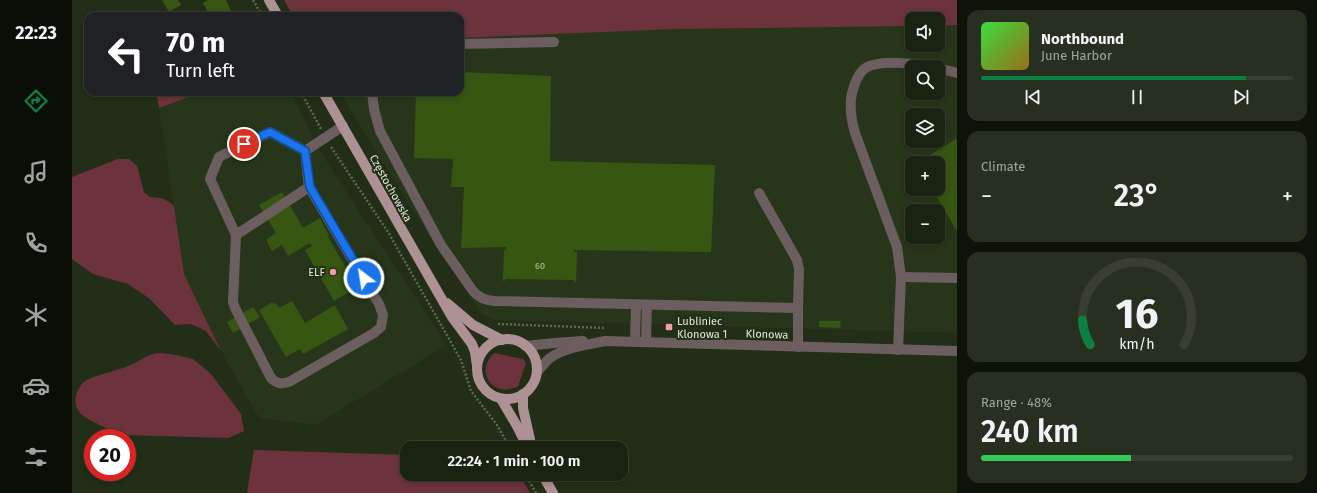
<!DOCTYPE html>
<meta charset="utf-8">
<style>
:root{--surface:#1a2212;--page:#272f20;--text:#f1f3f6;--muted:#9fa49f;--line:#383f32;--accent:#0b8043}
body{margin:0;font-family:"Fira Sans",sans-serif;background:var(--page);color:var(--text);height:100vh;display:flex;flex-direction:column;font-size:15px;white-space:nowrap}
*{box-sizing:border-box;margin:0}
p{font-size:13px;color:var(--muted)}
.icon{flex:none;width:22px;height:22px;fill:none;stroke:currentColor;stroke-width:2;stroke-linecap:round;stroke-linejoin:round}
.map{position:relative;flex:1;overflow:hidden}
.drawer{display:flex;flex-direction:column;gap:10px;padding:10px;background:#0e130a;width:360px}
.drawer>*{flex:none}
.guide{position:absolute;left:12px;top:12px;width:380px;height:84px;border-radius:12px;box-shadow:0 2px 6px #0003,0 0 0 1px var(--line);background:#202124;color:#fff;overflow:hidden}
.tools{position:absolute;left:833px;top:12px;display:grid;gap:8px}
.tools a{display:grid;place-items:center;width:40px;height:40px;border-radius:8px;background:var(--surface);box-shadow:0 2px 6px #0003,0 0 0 1px var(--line);font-size:20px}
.speed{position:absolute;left:12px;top:429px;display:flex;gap:8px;font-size:20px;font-weight:700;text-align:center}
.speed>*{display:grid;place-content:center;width:52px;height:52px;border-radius:50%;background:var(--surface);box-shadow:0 2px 6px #0003,0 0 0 1px var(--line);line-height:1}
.speed .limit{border:6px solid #d22;background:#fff;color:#111}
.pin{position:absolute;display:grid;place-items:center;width:34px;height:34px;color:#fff;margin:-17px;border:2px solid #fff;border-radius:50%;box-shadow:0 1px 4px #0007}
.me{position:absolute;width:44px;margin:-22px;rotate:329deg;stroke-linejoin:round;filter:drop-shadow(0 0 3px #0008)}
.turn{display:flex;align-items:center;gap:14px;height:84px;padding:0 16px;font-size:18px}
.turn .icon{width:52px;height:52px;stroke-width:2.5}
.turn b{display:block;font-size:28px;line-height:34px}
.big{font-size:30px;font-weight:600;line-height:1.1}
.drawer .tile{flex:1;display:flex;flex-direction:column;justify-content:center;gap:6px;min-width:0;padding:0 14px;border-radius:12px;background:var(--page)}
.drawer .dial{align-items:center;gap:0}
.dial svg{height:104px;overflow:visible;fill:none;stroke:var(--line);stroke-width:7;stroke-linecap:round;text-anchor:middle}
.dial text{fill:var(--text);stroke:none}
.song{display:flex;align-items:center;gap:12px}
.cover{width:48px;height:48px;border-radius:6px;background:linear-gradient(135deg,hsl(120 70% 55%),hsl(40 70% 35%))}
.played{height:4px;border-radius:2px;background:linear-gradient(90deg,var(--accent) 85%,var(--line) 85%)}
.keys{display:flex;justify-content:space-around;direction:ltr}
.heat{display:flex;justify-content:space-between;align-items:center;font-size:22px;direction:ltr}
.charge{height:6px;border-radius:3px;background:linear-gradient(90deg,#34c759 48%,var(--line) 0)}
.trip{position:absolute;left:328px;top:441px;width:228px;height:40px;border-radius:12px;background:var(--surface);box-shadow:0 2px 6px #0003,0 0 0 1px var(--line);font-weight:600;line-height:40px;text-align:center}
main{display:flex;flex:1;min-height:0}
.menu{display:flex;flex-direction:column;width:72px;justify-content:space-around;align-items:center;background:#0a0e07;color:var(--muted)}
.menu .icon{width:28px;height:28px}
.menu .current{color:var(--accent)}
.menu b{font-size:18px;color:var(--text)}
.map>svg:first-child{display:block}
.built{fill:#27361a;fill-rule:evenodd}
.green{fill:#6c333c}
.building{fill:#375612}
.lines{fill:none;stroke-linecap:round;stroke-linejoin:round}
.path{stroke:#5f6956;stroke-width:2.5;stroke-dasharray:2 2;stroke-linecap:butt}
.minor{stroke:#6c5e5f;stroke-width:10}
.major{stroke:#ae9194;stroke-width:10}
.route-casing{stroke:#114b97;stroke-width:10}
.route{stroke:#1a73e8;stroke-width:7}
.poi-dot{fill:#f49aa6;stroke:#222e18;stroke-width:1.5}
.labels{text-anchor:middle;stroke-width:4;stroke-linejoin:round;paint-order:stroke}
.number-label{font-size:9px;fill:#b5c3a7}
.street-label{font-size:11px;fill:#dfe7d9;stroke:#222e18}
.poi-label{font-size:11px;fill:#dfe7d9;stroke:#222e18;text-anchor:end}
</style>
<main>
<nav class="menu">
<b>22:23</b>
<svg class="icon current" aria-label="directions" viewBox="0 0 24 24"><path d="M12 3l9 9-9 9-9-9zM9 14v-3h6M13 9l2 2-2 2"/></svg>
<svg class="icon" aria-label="music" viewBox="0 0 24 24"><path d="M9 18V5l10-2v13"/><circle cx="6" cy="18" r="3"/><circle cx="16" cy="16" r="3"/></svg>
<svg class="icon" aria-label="phone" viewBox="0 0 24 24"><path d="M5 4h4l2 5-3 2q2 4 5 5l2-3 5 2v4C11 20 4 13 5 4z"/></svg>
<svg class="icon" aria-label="climate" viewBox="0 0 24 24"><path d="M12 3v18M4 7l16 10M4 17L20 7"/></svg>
<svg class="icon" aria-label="car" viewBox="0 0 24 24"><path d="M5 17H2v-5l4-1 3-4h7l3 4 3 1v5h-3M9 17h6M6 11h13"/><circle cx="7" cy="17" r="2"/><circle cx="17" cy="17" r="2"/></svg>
<svg class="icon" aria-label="filters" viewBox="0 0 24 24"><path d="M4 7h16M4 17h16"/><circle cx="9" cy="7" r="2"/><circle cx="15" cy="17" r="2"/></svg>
</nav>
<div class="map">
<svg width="885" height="493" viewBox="0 0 885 493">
<rect width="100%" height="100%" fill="#222e18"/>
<g class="built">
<path d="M885,25V333L423,320L409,313L399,297L362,244L267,92H388V38L604,29L840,26V45H866V26ZM840,67H866V93H840ZM840,115H866V141H840ZM840,163H866V189H840ZM840,211H866V237H840Z"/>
<path d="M131,92H219L246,148L375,345L243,425L189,418L184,413L149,351L112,274L87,108Z"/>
</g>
<g class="green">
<path d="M212,0H885V25L866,26V19H840V26L604,29L388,38V16H221Z"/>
<path d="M84,92H131L87,108Z"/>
<path d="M46,159H57L65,166L72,192L78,197L89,198L96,201L102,206L112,274L149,351L134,331L119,324L103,325L78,299L56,284L21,274L0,259V177Z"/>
<path d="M85,353L99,354L121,359L139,374L169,414L172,431L157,438L51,435C42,432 16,420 9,414C0,404 3,390 13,381C19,377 45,370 54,367C65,363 74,355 85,353Z"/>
<path d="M422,353L451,359L454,363L446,386C422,399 402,373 422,353Z"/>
<path d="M182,450L335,455V474H447L458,493H175Z"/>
</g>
<g class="building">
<path d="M90,0H106L109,5L97,12Z"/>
<path d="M136,0H154L160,14L157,16H134L132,12L135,10L131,3Z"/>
<path d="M388,72L479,76L478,161L643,165L639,252L502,250V252H505L504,282H502V280L433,279V281H431L432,250H434V247L389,248L392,187H379L381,159L342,158L344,92H388Z"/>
<path d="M884,139L885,141V231L860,189H866V163H845Z"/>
<path d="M210,192L231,228L248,218L257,236L256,237L285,287L262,301L233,250L240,246L238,243L216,256L210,245L200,251L195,242V239L204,233L187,205Z"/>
<path d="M220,301L233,323L263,305L276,329L231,354L228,349L214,357L187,310L201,302L202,304L204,303L207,308Z"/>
<path d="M181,307L188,317L161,333L155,322Z"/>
<path d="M747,321H769L768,328L747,327Z"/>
</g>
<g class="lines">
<g class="path">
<path d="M181,0L190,16"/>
<path d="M229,92L249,129"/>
<path d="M259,147L316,232L389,360L399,391L425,425L438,448"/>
<path d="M426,324L533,328"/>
<path d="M453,474L464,493"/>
</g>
<g class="minor">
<path d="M388,44L482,42"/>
<path d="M866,68L885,73"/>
<path d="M300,92L302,109L308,131L369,245L401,291C407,298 413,300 422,301L726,308V347"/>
<path d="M233,151L237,187L307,304L311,315L309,327L302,333L217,382C209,384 205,384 199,378L163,308L161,302L164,235L138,179L147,157L198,132L233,151L271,126"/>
<path d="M687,193L725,260L727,269L726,308"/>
<path d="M164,235L237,187"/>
<path d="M829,277L885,278"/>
<path d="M563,342L564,305"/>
<path d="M574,342L575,305"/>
<path d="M453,346L483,343L511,341"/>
<path d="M826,350L829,277L825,247L783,133C779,119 777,106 780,93C782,85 785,76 791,70C804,58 847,64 864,67"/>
<path d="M465,372C469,368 473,362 478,358C494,347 514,345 533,341L885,351"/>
</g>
<g class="major">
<path d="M197,0L206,16"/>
<path d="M251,92L368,296L380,317L400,344L403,352L405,366"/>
<path d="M375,303L401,325L430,340"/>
<circle cx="435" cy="369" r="30"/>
<path d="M451,394V408L459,444"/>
<path d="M429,399L445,426L456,448"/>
<path d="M470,474L481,493"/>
</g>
</g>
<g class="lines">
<defs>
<path id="route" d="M172,144L198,132L233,151L238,187L292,278"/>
</defs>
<use href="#route" class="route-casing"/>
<use href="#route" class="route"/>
</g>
<g class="poi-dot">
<circle cx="261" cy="272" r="4"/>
<rect x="593" y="323" width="8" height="8" rx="2"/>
</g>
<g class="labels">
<g class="number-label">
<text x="468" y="269">60</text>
</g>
<g class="street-label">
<text transform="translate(319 188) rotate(61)" y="4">Częstochowska</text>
<text transform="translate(695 334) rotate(2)" y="4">Klonowa</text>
</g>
<g class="poi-label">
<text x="253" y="276">ELF</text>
<text x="605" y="325" text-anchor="start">Lubliniec<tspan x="605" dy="13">Klonowa 1</tspan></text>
</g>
</g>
</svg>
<div class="tools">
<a><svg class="icon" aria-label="sound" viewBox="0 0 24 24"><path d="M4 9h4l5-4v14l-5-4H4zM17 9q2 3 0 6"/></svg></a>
<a><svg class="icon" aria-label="search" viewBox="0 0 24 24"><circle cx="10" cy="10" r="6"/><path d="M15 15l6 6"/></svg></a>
<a><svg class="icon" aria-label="layers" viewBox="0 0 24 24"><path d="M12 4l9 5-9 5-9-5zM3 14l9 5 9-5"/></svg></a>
<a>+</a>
<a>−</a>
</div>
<div class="speed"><div class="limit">20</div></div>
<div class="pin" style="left:172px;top:144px;background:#d93025"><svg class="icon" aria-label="arrive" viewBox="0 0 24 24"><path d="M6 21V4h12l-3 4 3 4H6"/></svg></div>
<svg class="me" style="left:292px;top:278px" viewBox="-20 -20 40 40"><circle r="17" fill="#1a73e8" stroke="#fff" stroke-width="3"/><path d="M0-11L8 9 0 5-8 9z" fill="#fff"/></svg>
<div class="trip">22:24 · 1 min · 100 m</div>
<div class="guide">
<div class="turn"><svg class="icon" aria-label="left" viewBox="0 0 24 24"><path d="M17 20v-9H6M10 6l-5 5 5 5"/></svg><div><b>70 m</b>Turn left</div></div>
</div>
</div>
<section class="drawer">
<div class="tile">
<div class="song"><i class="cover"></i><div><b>Northbound</b><p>June Harbor</p></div></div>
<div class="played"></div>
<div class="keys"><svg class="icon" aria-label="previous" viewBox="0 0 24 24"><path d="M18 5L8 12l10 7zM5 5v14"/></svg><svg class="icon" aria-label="pause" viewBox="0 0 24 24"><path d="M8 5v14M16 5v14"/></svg><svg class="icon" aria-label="next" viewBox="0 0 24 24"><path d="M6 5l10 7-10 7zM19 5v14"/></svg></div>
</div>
<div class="tile"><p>Climate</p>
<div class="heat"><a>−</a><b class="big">23°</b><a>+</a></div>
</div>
<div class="tile dial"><svg viewBox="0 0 100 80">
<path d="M14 69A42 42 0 1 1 86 69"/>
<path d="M14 69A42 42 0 0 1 8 50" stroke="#0b8043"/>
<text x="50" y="56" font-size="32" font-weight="700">16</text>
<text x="50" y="72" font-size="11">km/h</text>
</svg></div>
<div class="tile"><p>Range · 48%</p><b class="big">240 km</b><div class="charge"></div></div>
</section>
</main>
